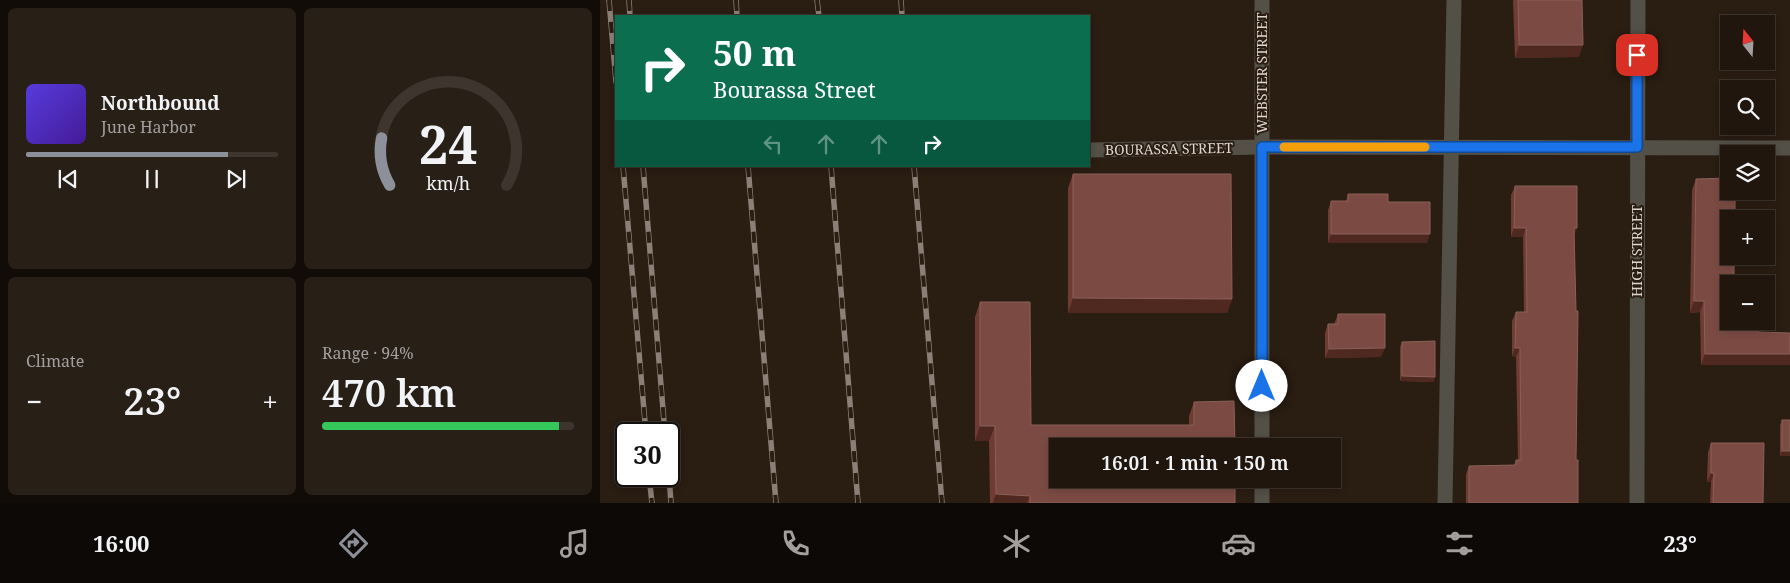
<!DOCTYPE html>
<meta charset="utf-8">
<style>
:root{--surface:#20160e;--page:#281f17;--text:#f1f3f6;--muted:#a29f9e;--line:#3d352e;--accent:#8c9099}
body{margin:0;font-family:"Noto Serif",serif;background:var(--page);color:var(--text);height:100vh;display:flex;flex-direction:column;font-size:19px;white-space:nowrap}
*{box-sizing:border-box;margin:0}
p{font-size:16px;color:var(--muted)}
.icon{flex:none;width:28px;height:28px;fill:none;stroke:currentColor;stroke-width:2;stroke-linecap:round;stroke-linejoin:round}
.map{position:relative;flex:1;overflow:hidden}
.panel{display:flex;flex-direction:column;gap:8px;padding:8px;background:#120c08;width:600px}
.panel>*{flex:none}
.banner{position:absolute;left:15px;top:15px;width:475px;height:152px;border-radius:0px;box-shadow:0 2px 8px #0003,0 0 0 1px var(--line);background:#0b6e4f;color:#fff;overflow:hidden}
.needle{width:32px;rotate:342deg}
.buttons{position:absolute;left:1120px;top:15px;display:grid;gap:10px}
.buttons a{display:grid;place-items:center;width:55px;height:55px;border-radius:0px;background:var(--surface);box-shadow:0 2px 8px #0003,0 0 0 1px var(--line);font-size:25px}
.speed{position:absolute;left:15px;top:422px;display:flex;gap:10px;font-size:25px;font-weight:700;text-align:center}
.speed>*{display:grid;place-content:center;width:65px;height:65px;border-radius:50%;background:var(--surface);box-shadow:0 2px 8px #0003,0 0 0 1px var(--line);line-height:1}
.speed .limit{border:2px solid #111;border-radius:8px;background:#fff;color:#111}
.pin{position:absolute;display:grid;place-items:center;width:42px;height:42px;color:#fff;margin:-21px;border-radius:10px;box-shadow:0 2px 8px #0006}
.me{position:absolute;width:55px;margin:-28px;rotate:0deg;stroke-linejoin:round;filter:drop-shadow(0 0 4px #0008)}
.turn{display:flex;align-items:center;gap:18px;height:105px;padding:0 15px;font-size:22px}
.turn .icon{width:65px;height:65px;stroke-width:2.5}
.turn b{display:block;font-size:35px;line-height:42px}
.lanes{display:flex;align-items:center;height:48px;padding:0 15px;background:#0003;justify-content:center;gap:25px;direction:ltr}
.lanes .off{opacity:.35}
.big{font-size:38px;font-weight:600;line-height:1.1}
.panel .widget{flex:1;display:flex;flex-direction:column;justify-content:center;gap:8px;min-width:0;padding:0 18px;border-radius:8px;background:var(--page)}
.panel .dial{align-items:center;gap:0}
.dial svg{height:130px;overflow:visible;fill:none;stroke:var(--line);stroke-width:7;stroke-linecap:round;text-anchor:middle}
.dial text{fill:var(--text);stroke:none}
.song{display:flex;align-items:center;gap:15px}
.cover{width:60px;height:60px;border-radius:8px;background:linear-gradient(135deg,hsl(250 70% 55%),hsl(260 70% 35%))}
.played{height:5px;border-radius:2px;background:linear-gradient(90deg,var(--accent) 80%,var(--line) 80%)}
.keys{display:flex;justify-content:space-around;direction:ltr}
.heat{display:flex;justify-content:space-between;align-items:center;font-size:28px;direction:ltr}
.charge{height:8px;border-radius:4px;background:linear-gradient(90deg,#34c759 94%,var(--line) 0)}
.panel .tiles{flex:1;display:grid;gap:8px;grid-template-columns:repeat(2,1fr)}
.trip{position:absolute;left:449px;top:438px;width:292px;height:50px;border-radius:0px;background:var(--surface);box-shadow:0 2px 8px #0003,0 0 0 1px var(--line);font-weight:600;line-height:50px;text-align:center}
.tabs{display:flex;height:80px;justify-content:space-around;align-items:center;background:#0d0906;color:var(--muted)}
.tabs .icon{width:35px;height:35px}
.tabs .current{color:var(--accent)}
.tabs b{font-size:22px;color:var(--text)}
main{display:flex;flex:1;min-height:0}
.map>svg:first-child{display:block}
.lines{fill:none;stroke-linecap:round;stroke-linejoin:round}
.minor{stroke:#535048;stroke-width:15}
.rail-casing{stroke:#8b8077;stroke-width:5.5}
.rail{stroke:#2a1d12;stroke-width:4;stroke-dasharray:11;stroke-linecap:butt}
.wall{fill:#6f3b33}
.shaded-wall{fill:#4f281f}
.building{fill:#7b4b43;stroke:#8a6059}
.route-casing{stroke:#114b97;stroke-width:12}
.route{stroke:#1a73e8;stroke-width:9}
.slow{stroke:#f59e0b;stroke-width:9}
.labels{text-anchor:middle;stroke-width:4;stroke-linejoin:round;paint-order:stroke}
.street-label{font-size:14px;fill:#ddd4cd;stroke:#2a1d12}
</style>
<main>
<section class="panel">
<div class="tiles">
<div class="widget">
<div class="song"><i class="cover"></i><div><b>Northbound</b><p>June Harbor</p></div></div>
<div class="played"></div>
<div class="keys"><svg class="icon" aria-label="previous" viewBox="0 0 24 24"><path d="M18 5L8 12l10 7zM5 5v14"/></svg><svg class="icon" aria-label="pause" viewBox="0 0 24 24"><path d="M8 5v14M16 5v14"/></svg><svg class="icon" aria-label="next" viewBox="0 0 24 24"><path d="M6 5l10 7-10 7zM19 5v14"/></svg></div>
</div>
<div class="widget dial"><svg viewBox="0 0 100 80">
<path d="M14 69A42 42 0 1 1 86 69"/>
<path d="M14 69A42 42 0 0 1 9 40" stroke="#8c9099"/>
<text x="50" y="56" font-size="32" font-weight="700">24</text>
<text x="50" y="72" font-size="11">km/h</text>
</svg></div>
<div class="widget"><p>Climate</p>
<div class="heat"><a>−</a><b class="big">23°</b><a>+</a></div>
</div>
<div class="widget"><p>Range · 94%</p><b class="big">470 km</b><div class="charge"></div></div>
</div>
</section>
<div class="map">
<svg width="1190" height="503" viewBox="0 0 1190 503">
<rect width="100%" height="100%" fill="#2a1d12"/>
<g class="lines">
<g class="minor">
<path d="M489,150L662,147L1190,148"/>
<path d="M662,446V0"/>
<path d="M662,479V503"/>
<path d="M845,503L854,0"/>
<path d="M1037,503L1038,0"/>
</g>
<defs>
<g id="rail">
<path d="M9,0L16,82"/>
<path d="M29,0L30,16"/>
<path d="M136,0L137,16"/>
<path d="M217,0L219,16"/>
<path d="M301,0L302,16"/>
<path d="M23,166L46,434"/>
<path d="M43,166L65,434"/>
<path d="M148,166L176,503"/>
<path d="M231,166L258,503"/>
<path d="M314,166L342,503"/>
<path d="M49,476L52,503"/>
<path d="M69,476L71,503"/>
</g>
</defs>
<use href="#rail" class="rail-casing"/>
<use href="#rail" class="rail"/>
</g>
<g class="wall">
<path d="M913,0H982L979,57L915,58Z"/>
<path d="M473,174L632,299L627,313H468V188Z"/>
<path d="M1096,179L1129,321L1101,365L1100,312L1090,313L1092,190Z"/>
<path d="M915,186L974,237L976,460L978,503H866V474L869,466L914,465L916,460H918L916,357L912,356V321L916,312H924L923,237H911V195Z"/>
<path d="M748,194L788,202L827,243H728V210L731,201H746Z"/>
<path d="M380,302L431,425H589V416L594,402L635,503H390L389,441H375V317Z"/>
<path d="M738,314L781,357L725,358V333L728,324H734Z"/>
<path d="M802,342L834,382L800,381V347Z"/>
<path d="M1182,420H1190V456H1180V425Z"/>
<path d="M1111,443L1163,503H1110L1111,482H1107L1108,452Z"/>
</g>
<g class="shaded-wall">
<path d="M919,45H983L979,57L915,58Z"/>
<path d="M914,228H926L923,237H911Z"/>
<path d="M974,228H977L974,237Z"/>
<path d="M731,234H830L827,243H728Z"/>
<path d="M473,298L632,299L627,313H468Z"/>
<path d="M1094,301H1104L1100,312L1090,313Z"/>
<path d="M785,348L781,357L725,358L729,349Z"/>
<path d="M915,348H920L916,357L912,356Z"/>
<path d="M1105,354H1190V365H1101Z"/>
<path d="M802,376L835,377L834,382L800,381Z"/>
<path d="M380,426H395L389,441H375Z"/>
<path d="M1182,451H1190V456H1180Z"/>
<path d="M1111,473H1114L1111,482H1107Z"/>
<path d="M396,494L430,496L427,503H393Z"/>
</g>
<g class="building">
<path d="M918,0H982L983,45H919Z"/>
<path d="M473,174H631L632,299L473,298Z"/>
<path d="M1129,178V191H1135V219H1129V256H1134V284H1129V321H1158V332L1190,333V354H1105L1104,301H1094L1096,179Z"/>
<path d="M915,186H977V228H974L976,311H978L976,460H978V503H869V466L916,465V460H921L920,348H915L916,312H927L926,228H914Z"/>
<path d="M748,194H788V202H830V234H731V201H748Z"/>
<path d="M380,302H430L431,425H594V402L634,401L635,446H458V479H635V503H430V496L396,494L395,426H380Z"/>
<path d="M738,314H785V348L729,349L728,324H738Z"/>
<path d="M835,341V377L802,376V342Z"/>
<rect x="1182" y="420" width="8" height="31"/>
<path d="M1111,443H1164L1163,503H1113L1114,473H1111Z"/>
</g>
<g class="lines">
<defs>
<path id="route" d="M662,386V147H1037V55"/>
</defs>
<use href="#route" class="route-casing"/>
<use href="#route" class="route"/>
<path class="slow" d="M684,147H825"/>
</g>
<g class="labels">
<g class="street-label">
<text transform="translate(662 73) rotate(-90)" y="5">WEBSTER STREET</text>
<text transform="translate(569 149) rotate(-1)" y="5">BOURASSA STREET</text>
<text transform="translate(1037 251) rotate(-90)" y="5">HIGH STREET</text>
</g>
</g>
</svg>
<div class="buttons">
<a><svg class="needle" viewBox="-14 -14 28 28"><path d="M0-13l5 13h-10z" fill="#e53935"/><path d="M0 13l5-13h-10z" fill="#a29f9e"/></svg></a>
<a><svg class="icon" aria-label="search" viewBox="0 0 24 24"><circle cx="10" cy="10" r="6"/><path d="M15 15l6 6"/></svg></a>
<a><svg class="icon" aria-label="layers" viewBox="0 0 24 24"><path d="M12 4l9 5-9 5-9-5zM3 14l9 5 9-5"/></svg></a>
<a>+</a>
<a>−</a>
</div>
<div class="speed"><div class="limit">30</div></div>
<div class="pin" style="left:1037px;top:55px;background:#d93025"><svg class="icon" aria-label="arrive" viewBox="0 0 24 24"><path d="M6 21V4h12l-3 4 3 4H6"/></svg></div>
<svg class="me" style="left:662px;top:386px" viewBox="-20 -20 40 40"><circle r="19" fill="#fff"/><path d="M0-13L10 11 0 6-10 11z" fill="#1a73e8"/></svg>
<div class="trip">16:01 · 1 min · 150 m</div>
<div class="banner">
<div class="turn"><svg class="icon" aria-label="right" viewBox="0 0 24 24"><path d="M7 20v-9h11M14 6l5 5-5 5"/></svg><div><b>50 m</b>Bourassa Street</div></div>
<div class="lanes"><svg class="icon off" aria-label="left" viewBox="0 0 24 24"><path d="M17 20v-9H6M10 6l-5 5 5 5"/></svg><svg class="icon off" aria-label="ahead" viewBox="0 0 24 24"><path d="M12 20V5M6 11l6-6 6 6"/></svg><svg class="icon off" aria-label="ahead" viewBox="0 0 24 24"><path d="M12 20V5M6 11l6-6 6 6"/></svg><svg class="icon" aria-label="right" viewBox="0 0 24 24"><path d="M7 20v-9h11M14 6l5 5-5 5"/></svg></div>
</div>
</div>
</main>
<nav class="tabs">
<b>16:00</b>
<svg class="icon current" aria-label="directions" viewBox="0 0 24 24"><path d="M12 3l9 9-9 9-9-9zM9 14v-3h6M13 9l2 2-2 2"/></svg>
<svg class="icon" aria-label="music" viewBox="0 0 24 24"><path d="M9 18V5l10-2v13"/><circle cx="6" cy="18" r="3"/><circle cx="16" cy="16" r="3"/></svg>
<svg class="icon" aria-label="phone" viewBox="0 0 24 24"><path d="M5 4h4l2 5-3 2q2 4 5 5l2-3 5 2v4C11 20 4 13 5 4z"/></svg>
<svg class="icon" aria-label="climate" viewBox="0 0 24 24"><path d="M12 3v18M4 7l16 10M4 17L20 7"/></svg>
<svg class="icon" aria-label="car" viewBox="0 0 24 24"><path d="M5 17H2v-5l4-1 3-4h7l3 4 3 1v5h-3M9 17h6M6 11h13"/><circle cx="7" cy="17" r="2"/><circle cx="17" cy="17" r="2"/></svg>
<svg class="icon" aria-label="filters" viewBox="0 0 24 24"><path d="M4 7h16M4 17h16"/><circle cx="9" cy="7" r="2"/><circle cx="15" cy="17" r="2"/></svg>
<b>23°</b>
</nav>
